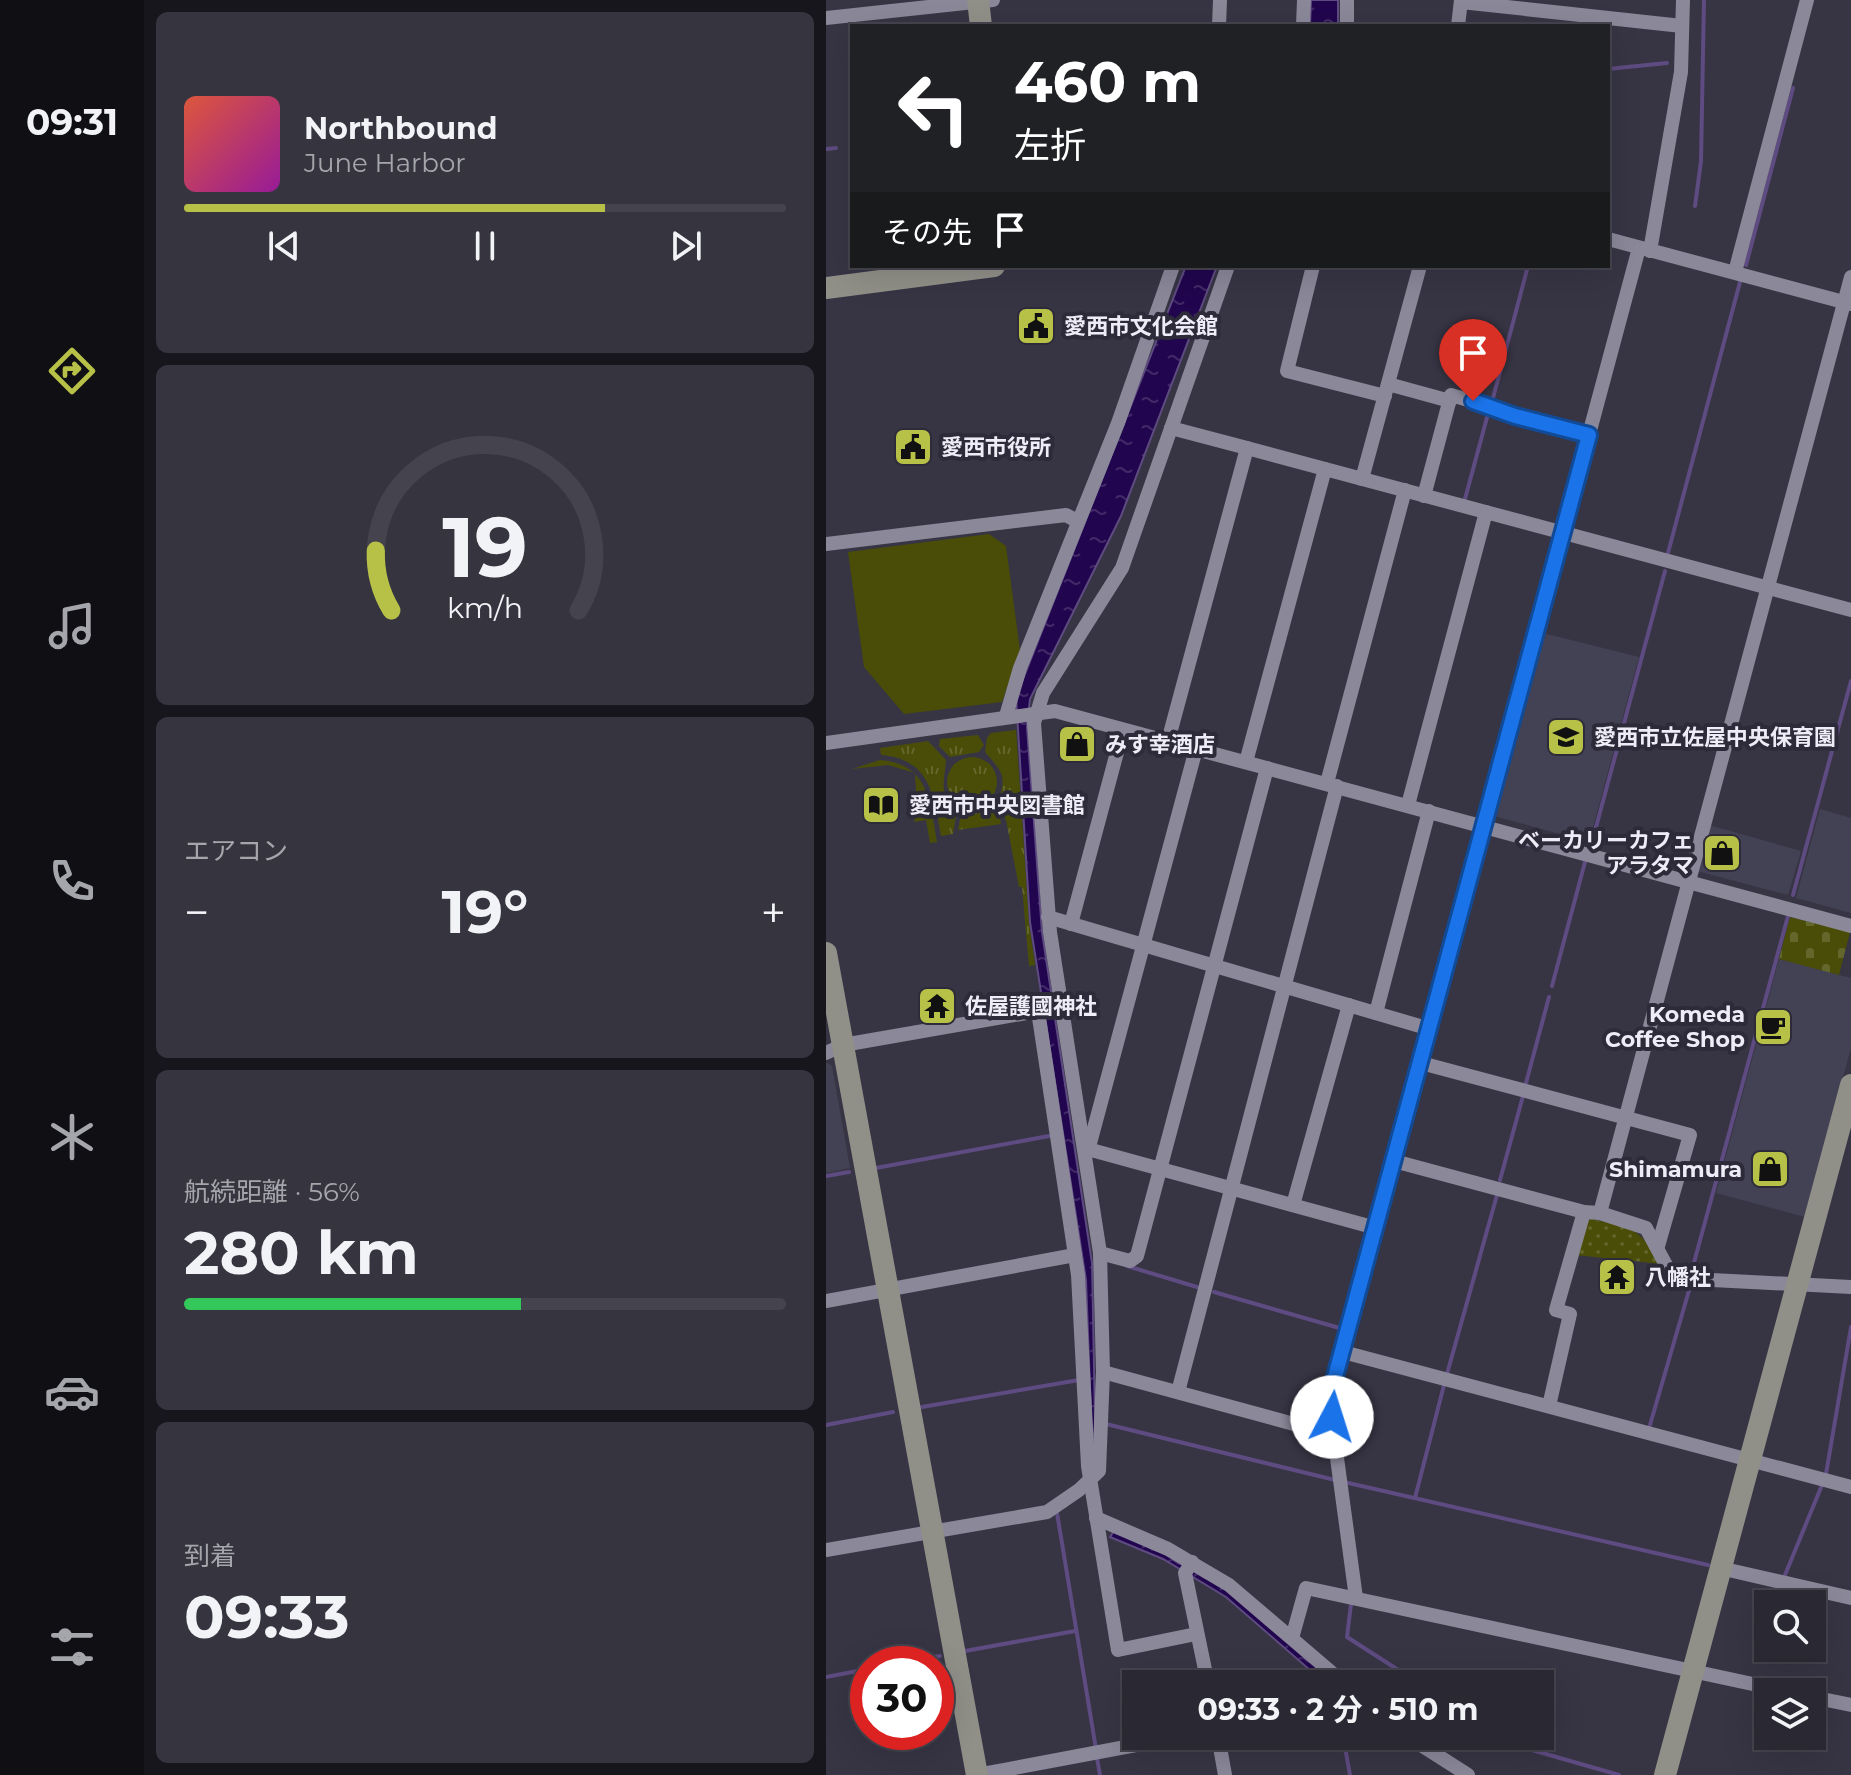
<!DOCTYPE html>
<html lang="ja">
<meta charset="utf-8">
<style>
:root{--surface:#292833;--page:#35343f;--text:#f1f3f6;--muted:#a5a6ac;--line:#45444e;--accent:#b8c147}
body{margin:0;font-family:Montserrat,"Noto Sans JP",sans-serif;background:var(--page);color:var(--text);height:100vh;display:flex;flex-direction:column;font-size:30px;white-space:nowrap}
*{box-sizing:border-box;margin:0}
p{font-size:26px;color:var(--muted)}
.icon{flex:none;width:44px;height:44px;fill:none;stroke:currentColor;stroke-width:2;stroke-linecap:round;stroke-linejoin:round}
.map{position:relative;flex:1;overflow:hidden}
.side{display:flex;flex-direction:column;gap:12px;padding:12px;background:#17161c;width:682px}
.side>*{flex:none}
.banner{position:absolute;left:24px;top:24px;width:760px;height:244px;border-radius:0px;box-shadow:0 8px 32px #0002,0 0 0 2px var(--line);background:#202124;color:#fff;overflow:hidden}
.tools{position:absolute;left:928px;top:1590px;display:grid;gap:16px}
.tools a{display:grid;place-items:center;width:72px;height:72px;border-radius:0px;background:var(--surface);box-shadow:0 8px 32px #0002,0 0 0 2px var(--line);font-size:40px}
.speed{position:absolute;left:24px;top:1646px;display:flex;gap:16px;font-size:40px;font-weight:700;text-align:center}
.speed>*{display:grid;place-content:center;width:104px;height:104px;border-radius:50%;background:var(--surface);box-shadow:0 8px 32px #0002,0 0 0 2px var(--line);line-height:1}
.speed .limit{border:12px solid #d22;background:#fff;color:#111}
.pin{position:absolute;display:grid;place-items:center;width:68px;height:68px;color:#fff;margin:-82px -34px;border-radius:50% 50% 50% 0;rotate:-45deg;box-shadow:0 0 8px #0007}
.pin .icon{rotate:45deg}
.me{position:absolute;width:88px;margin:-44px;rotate:5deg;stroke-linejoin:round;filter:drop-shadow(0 0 6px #0008)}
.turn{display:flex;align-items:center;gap:28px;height:168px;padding:0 32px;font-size:36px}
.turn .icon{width:104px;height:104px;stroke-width:2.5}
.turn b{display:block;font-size:56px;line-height:68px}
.then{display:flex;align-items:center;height:76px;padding:0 32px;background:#0003;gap:16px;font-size:30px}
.big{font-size:60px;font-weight:700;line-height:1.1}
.side .card{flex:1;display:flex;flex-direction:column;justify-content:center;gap:12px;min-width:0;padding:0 28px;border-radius:12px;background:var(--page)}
.side .dial{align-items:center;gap:0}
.dial svg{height:208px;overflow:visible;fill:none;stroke:var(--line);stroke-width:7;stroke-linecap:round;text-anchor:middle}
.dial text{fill:var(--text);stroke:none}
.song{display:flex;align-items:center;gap:24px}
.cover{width:96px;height:96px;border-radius:12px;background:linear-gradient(135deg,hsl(10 70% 55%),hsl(300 70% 35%))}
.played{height:8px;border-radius:4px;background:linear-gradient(90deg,var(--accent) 70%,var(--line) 70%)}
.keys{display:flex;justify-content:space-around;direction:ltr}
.heat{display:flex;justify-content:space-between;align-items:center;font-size:44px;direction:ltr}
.charge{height:12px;border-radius:6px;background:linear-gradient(90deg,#34c759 56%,var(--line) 0)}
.trip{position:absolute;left:296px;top:1670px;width:432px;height:80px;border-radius:0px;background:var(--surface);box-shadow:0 8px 32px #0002,0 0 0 2px var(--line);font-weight:700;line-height:80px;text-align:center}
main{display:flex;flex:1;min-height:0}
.dock{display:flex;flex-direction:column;width:144px;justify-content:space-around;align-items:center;background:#101014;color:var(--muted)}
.dock .icon{width:56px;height:56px}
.dock .selected{color:var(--accent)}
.dock b{font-size:36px;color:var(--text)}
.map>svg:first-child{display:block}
.built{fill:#434154}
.grass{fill:url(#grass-tufts)}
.cemetery{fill:url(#cemetery-stones)}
.park{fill:url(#park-dots)}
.pitch{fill:#494d07}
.water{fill:url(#water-ripples);stroke:#5e4b81;stroke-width:2}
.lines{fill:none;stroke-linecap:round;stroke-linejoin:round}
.stream{stroke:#5e4b81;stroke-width:4}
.street{stroke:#8a8899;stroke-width:14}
.secondary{stroke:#909088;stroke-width:22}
.route-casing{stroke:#114b97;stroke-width:20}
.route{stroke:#1a73e8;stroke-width:14}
.labels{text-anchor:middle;stroke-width:8;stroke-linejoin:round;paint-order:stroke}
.poi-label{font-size:22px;font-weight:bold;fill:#eeedf7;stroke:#2d2b39;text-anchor:start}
</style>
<main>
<nav class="dock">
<b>09:31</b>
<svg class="icon selected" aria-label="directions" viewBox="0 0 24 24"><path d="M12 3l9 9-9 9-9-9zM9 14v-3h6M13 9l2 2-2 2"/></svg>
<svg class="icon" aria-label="music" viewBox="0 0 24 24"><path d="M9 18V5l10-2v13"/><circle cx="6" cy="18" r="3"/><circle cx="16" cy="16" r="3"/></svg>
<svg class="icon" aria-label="phone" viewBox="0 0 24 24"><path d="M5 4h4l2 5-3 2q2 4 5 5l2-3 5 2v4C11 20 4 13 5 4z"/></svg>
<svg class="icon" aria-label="climate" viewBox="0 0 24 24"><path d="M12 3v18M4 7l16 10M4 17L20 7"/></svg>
<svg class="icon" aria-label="car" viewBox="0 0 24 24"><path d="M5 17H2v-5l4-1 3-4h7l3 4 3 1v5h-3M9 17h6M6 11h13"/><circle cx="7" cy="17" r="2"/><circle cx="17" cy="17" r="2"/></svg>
<svg class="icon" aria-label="filters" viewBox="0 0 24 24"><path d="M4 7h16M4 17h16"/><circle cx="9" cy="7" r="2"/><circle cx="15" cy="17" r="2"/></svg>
</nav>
<section class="side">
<div class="card">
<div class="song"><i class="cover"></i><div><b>Northbound</b><p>June Harbor</p></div></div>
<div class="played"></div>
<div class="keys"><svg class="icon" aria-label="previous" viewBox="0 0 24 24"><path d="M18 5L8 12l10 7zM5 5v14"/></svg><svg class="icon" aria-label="pause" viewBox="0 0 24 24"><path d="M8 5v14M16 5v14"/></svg><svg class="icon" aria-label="next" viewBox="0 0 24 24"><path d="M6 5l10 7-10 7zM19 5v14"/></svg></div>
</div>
<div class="card dial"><svg viewBox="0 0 100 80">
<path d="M14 69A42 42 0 1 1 86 69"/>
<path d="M14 69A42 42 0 0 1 8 46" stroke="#b8c147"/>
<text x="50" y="56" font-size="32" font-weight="700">19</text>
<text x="50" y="72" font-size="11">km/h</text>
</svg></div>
<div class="card"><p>エアコン</p>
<div class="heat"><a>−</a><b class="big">19°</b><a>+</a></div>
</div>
<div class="card"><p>航続距離 · 56%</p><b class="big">280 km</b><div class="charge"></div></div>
<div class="card"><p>到着</p><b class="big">09:33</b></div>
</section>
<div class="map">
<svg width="1025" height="1775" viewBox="0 0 1025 1775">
<defs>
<pattern id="grass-tufts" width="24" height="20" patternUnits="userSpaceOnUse" patternTransform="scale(2)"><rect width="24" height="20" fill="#494d07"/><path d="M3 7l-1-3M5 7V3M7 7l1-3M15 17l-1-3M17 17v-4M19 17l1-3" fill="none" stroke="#64672c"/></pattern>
<pattern id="cemetery-stones" width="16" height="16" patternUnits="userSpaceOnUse" patternTransform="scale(2)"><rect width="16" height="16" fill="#494d07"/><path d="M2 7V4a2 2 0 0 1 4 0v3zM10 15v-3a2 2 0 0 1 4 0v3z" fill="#64672c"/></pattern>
<pattern id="park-dots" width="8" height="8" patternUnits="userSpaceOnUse" patternTransform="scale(2)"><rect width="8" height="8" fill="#494d07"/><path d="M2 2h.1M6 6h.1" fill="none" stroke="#64672c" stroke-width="1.8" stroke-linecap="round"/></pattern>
<pattern id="water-ripples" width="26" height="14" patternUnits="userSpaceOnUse" patternTransform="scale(2)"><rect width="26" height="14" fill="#21054e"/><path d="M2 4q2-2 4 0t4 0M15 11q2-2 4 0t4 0" fill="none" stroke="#422a68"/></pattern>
</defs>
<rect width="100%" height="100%" fill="#373544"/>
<g class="built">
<path d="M717,633L813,657L763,842L668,816Z"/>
<path d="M994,809L1025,818V913L970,898Z"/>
<path d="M883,825L975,851L962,895L871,871Z"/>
<path d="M953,959L1025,978V1048L979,1217L890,1193Z"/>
<path d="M0,1062L6,1066L24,1168L0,1173Z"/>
</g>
<g class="grass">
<path d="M190,730L203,922L209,965L203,966L196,887H193L180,820L171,805C181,775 178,774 159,752L161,738L165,733Z"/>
<path d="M152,735L158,745L153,752L124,757L113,746L114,739Z"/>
<path d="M102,741L120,760C119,781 111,793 131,810L127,834L115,836C108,795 104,759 55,755L54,748Z"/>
<circle cx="146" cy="782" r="25"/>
<path d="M54,760C103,764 104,802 111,842L104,843L100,820L88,822L91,810L89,773L62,765L26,769Z"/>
<path d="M164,808L173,813L175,824L132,830L135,814Z"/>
</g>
<path class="cemetery" d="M964,917L1024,932L1013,975L953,959Z"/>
<path class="park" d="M762,1218C806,1229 811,1224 835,1264L749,1255Z"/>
<path class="pitch" d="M163,534L180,546L194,650L176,702L78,714L38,667L22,552Z"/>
<g class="water">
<path d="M485,0H512V26H484Z"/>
<path d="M360,266H391L295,516L204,699L201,727L216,932L266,1263L270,1469H267L260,1280L204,922L190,697Z"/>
<path d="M288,1531L339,1553L402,1590L512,1684H500L400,1597L337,1559L284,1537Z"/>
</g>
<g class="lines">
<g class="stream">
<path d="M782,69L841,63"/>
<path d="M0,149L10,148"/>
<path d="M869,206L875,161L878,0"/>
<path d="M920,265L967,88"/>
<path d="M667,398L702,266"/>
<path d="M639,499L663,410"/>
<path d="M842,553L914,282"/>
<path d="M766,842L839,571"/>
<path d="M967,895L1025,681"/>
<path d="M726,986L759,862"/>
<path d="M700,1083L723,997"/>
<path d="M50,1168L223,1136"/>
<path d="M0,1176L23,1172"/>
<path d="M674,1180L697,1096"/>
<path d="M301,1266L371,1287"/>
<path d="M866,1270L962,916"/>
<path d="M388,1292L517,1329"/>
<path d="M621,1374L671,1195"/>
<path d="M96,1407L253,1380"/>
<path d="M280,1424L509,1480"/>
<path d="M0,1425L67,1412"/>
<path d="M824,1425L864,1287"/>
<path d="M1000,1474L1025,1327"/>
<path d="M518,1482L882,1565"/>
<path d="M589,1498L618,1385"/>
<path d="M231,1513L270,1749"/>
<path d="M959,1575L996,1485"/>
<path d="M525,1604L521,1637L594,1684"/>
<path d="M139,1651L249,1631"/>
<path d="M68,1664L114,1656"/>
<path d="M0,1677L42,1669"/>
<path d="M517,1736L524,1775"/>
<path d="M681,1736L699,1748L793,1775"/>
<path d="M271,1758L274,1775"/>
</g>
<g class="street">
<path d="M521,0V26"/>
<path d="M635,2L856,26"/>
<path d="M0,18L167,0"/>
<path d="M393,26L394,0"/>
<path d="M477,26L478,0"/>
<path d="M632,26L635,0"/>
<path d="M782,239L1025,304"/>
<path d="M824,251L855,72L857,0"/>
<path d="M487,266L461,371L559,396"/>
<path d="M909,272L981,0"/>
<path d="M562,384L624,401"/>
<path d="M345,428L421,448"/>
<path d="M536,479L594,266"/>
<path d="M598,496L625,395L763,435"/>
<path d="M0,544L240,515L251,521"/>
<path d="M180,716L194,668L292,423L347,266"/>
<path d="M342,741L421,448L1025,610"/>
<path d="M0,743L229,711L1025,926"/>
<path d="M420,762L499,469"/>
<path d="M501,783L579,490"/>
<path d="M582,805L660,512"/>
<path d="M222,917L604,1029"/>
<path d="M245,924L297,730"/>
<path d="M550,1013L603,811"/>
<path d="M0,1053L17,1045L212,1011L252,1275L262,1466L292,1650L370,1634"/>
<path d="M595,1063L864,1135L832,1246"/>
<path d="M263,1147L370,749"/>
<path d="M258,1148L550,1228L813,248"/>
<path d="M568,1161L758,1212L774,1213L820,1228L847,1278L1025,1287"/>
<path d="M467,1205L523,1005"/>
<path d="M774,1213L1025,277"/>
<path d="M274,1253L304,1261L311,1256L441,768"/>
<path d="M0,1301L249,1255"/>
<path d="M517,1352L1025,1487"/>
<path d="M277,1372L508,1435"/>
<path d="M352,1392L511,786"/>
<path d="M723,1406L744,1314L730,1310L758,1212"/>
<path d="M270,1518L342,1549L403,1585L519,1684"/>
<path d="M0,1550L221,1512L253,1490L273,1471L277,1372L274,1253L224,932L208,723L217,693L296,568L402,266"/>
<path d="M366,1562L359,1573L382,1684"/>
<path d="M894,1568L1025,1598"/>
<path d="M530,1598L503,1399L550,1228"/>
<path d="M466,1638L480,1588L964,1692"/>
<path d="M986,1697L1025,1705"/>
<path d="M392,1736L399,1775"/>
<path d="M581,1736L642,1775"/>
<path d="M151,1775L358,1736"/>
</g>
<g class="secondary">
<path d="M152,0L155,26"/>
<path d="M0,288L168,266"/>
<path d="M0,953L151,1775"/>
<path d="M839,1775L1025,1085"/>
</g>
</g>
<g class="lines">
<defs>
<path id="route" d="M506,1417L503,1399L763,435L689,416L647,401"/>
</defs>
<use href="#route" class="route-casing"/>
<use href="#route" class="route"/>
</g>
<defs>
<symbol id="civic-square" viewBox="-11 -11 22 22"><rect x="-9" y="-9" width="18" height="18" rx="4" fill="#b8c147" stroke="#2d2b39"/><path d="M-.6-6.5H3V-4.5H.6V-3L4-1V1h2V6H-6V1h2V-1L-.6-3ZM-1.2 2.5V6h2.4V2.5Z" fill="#111"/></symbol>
<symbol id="school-square" viewBox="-11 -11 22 22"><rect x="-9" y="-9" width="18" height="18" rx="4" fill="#b8c147" stroke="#2d2b39"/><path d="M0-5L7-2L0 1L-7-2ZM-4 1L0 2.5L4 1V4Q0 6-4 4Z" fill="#111"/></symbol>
<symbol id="shop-square" viewBox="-11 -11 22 22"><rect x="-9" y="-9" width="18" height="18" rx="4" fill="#b8c147" stroke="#2d2b39"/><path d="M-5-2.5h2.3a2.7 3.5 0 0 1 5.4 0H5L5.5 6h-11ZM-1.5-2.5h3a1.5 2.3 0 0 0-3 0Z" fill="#111"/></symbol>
<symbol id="library-square" viewBox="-11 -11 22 22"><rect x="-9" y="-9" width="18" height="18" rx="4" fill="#b8c147" stroke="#2d2b39"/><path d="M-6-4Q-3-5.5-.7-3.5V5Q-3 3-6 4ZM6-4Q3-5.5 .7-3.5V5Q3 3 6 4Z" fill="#111"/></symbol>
<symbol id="temple-square" viewBox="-11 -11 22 22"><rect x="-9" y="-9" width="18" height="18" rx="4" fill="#b8c147" stroke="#2d2b39"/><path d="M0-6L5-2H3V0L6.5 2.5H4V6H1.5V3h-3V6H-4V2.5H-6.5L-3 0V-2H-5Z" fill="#111"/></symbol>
<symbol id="cafe-square" viewBox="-11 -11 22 22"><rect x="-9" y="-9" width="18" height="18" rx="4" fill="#b8c147" stroke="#2d2b39"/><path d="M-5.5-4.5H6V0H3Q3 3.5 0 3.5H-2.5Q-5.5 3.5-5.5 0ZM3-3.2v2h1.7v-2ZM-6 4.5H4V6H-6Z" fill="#111"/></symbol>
</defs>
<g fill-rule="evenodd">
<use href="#civic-square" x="188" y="304" width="44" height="44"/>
<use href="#civic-square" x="65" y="425" width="44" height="44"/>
<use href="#school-square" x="718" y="715" width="44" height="44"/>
<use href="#shop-square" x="229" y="722" width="44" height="44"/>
<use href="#library-square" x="33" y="783" width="44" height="44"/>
<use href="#shop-square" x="874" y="831" width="44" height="44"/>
<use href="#temple-square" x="89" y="984" width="44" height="44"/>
<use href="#cafe-square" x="925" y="1005" width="44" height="44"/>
<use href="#shop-square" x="922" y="1147" width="44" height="44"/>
<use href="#temple-square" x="769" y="1255" width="44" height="44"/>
</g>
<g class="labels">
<g class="poi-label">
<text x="238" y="334">愛西市文化会館</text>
<text x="115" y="455">愛西市役所</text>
<text x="768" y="745">愛西市立佐屋中央保育園</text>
<text x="279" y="752">みす幸酒店</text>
<text x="83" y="813">愛西市中央図書館</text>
<text x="868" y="848" text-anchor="end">ベーカリーカフェ<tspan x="868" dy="25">アラタマ</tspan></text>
<text x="139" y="1014">佐屋護國神社</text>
<text x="919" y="1022" text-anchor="end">Komeda<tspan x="919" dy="25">Coffee Shop</tspan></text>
<text x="916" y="1177" text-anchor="end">Shimamura</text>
<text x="819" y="1285">八幡社</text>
</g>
</g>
</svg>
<div class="tools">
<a><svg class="icon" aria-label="search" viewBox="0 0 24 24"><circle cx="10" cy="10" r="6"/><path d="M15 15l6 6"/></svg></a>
<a><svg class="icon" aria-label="layers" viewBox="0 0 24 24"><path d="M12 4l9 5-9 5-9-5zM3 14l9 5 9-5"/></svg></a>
</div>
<div class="speed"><div class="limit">30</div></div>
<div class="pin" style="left:647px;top:401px;background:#d93025"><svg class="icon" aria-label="arrive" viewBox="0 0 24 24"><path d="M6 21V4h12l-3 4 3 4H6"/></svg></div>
<svg class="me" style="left:506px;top:1417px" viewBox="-20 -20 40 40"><circle r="19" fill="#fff"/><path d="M0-13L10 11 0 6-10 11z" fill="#1a73e8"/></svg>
<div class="trip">09:33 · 2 分 · 510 m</div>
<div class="banner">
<div class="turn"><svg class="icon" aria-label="left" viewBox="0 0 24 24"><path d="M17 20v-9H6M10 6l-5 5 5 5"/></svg><div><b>460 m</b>左折</div></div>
<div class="then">その先<svg class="icon" aria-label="arrive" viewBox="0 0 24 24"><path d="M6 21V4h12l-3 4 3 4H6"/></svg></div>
</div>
</div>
</main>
